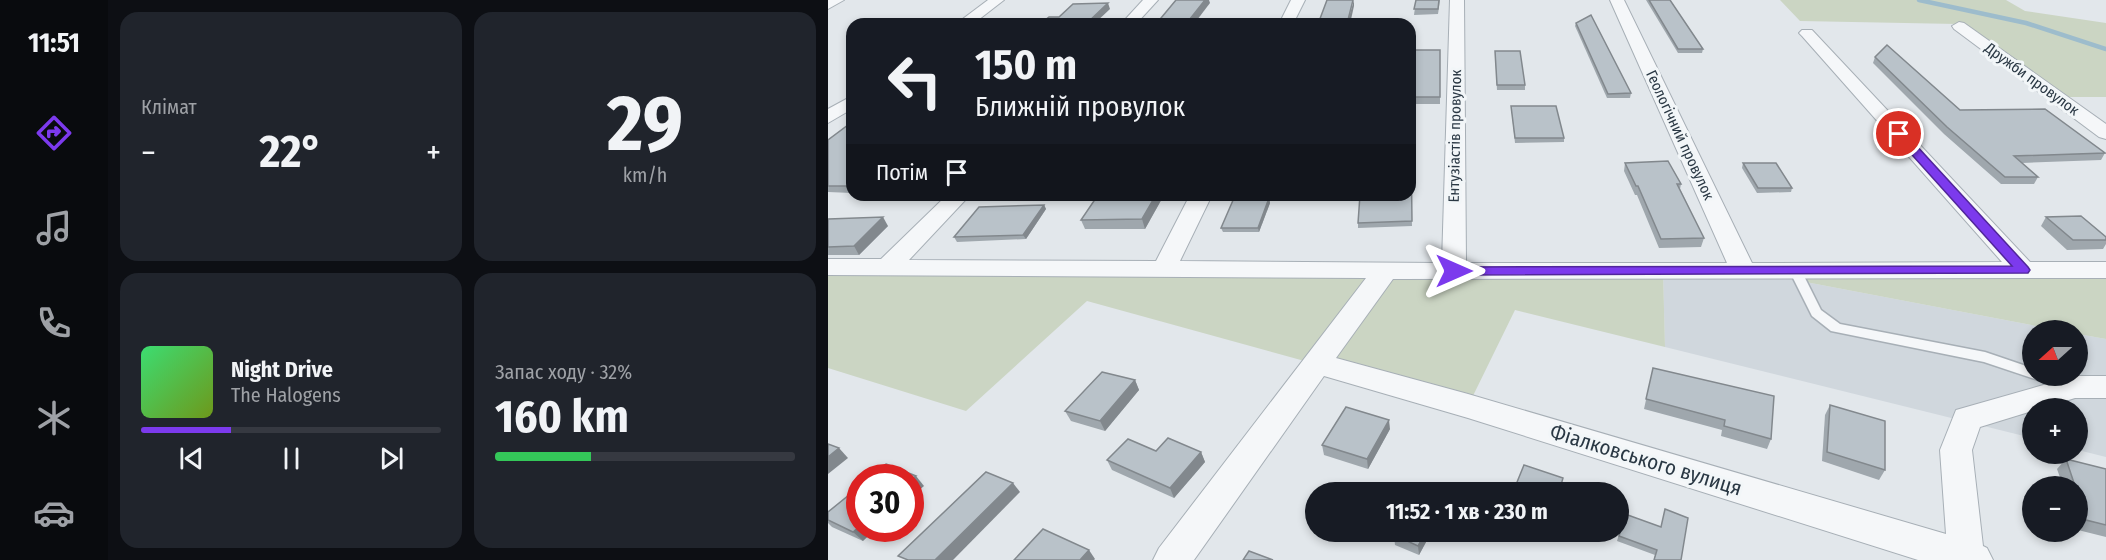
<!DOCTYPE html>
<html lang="uk">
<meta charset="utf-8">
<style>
:root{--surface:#171b24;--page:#20242c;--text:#f1f3f6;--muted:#9ea1a6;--line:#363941;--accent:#7c3aed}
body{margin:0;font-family:"Fira Sans Condensed",sans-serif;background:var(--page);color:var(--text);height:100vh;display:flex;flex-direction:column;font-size:22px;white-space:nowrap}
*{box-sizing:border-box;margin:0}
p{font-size:20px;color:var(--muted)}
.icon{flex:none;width:33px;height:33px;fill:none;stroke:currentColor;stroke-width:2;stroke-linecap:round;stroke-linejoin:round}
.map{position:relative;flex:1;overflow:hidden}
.drawer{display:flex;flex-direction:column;gap:12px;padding:12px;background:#0d0f14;width:720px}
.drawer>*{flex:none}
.hud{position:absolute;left:18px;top:18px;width:570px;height:183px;border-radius:18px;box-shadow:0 3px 9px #0003;background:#171b24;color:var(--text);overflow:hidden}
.needle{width:39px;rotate:249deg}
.tools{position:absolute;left:1194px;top:320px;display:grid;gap:12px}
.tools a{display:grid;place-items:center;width:66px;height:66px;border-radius:50%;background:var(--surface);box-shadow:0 3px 9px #0003;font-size:30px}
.speed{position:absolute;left:18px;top:464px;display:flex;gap:12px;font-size:30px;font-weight:700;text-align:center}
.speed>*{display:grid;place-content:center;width:78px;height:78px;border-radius:50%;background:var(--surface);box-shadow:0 3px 9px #0003;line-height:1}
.speed .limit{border:9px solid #d22;background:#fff;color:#111}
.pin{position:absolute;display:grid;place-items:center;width:51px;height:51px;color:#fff;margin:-26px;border:3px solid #fff;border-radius:50%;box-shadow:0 2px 6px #0007}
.me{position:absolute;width:66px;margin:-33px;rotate:90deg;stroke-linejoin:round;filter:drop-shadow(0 0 4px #0008)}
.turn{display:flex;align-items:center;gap:21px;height:126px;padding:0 30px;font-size:27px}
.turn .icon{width:78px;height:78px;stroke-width:2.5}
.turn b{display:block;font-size:42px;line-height:51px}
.then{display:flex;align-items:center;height:57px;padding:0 30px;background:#0003;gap:12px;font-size:22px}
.big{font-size:45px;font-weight:700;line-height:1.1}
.drawer .tile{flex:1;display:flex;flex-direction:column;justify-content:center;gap:9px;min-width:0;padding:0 21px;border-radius:18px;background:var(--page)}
.drawer .dial{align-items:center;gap:0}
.dial b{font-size:78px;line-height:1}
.song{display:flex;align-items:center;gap:18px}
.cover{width:72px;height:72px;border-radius:9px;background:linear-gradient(135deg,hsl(140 70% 55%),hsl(80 70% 35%))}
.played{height:6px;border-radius:3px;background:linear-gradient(90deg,var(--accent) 30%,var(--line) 30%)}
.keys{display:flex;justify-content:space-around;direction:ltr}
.heat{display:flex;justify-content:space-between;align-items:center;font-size:33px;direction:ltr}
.charge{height:9px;border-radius:4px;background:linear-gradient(90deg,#34c759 32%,var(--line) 0)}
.drawer .tiles{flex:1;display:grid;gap:12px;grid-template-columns:repeat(2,1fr)}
.trip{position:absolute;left:477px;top:482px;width:324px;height:60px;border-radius:30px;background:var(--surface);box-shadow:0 3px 9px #0003;font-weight:700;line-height:60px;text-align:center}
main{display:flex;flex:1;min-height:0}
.menu{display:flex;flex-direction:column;width:108px;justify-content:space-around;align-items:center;background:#090b0e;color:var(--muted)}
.menu .icon{width:42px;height:42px}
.menu .on{color:var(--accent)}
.menu b{font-size:27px;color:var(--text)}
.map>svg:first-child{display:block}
.built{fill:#d0d7dd}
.green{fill:#cbd5c3}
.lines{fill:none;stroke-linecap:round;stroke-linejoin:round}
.stream{stroke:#9dbccc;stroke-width:4.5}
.service-casing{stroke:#a7afb6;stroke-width:3}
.minor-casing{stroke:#a7afb6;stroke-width:2}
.service{fill:#f5f7f9;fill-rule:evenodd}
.minor{fill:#f5f7f9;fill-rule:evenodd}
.wall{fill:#9fa7ad}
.shaded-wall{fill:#82888d}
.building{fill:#b9c2c9;stroke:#82888d;stroke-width:1.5}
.route{fill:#7c3aed;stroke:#51269a;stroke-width:1.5}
.labels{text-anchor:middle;stroke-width:6;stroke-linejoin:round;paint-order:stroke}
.far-street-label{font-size:15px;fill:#2a3844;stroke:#f2f6f8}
.near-street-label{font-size:21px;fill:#2a3844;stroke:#f2f6f8}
</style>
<main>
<nav class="menu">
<b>11:51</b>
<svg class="icon on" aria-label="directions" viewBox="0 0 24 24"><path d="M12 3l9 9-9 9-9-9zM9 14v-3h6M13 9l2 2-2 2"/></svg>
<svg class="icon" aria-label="music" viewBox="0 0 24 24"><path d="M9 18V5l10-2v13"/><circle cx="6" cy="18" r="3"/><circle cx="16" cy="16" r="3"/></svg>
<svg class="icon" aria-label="phone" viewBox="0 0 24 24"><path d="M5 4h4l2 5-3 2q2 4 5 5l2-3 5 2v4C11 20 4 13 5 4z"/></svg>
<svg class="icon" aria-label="climate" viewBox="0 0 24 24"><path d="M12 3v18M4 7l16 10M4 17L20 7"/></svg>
<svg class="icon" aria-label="car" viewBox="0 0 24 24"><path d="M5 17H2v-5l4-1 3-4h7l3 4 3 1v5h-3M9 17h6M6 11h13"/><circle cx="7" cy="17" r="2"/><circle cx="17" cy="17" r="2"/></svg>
</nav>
<section class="drawer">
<div class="tiles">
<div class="tile"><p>Клімат</p>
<div class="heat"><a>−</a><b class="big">22°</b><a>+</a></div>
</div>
<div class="tile dial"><b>29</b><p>km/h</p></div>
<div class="tile">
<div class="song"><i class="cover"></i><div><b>Night Drive</b><p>The Halogens</p></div></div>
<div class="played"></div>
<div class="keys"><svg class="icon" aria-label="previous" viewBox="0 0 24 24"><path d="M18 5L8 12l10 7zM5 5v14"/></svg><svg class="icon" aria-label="pause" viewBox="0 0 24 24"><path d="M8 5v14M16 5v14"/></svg><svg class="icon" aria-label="next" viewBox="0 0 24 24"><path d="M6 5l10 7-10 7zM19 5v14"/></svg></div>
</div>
<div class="tile"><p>Запас ходу · 32%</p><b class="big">160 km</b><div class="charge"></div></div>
</div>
</section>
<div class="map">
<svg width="1278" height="560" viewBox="0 0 1278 560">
<rect width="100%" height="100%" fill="#e2e7eb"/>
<path class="built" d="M835,270H915L1229,330H1204V375H1250V334L1278,339V457L1250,450V408H1204V438L837,347Z"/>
<g class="green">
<path d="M952,0H1178L1197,11L1278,23V97H1228L1129,24L972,21Z"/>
<path d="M0,267L835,270L837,347L687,310L640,406L259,301L138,411L0,368Z"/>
<path d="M915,270H1278V339L1250,334V330H1229Z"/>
</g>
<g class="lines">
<path class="stream" d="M1091,0L1198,23L1278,49"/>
<defs>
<path id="service" d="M967,266L973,270L993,310L1012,324L1157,352L1204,368V375H1226L1248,382L1250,386L1248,390L1243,391L1156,362L1003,331L984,316L961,270Z"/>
<g id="minor">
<path d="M0,0H16L0,9Z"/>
<path d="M160,0H176L145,24H128Z"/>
<path d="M315,0H330L308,24H293Z"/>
<path d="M463,0H477L465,24H451Z"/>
<path d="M622,0H636L638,263H899L782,0H796L924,263L1174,262L974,36L971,33L974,30H984L1202,262H1278V278L565,279L508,358L640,394L1118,534L1112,450L1128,410L1247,376H1278V398H1247L1215,408H1204V411L1152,427L1144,450L1155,546L1159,548L1165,560H1090L640,418L496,376L366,560H325L331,548L538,278L0,275V259H53L119,195H142L81,260L328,261L362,195H384L352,261L614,263Z"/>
<path d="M1131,22L1136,23L1278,124V139L1271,137L1126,29L1124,26Z"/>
<path d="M24,96V109L0,123V109Z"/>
</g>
</defs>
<use href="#service" class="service-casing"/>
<use href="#minor" class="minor-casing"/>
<use href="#service" class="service"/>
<use href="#minor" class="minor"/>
</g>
<g class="wall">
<path d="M588,0H612L610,14L586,15Z"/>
<path d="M818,0H842L875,49L874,53H850Z"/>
<path d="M748,23L803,93L802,98H779L747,26Z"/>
<path d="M612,50V104H582V72Z"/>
<path d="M667,51L697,85V90H669Z"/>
<path d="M1047,57L1132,110L1277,153L1273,160L1194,163L1210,177L1206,184H1173L1116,134L1045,63Z"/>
<path d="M683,106L736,138V142L687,143Z"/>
<path d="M24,122V193L0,192V140Z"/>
<path d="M582,146L584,226L530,228V223L582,195Z"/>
<path d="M797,163L853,184L852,189L876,238L873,247L831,248L809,195H807L796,171Z"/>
<path d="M915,163L964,188L963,192L929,193L914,168Z"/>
<path d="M336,195L317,229H257L253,220Z"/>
<path d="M441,198L442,203L431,232H395L393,228Z"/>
<path d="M216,205L218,209L198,239L129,242L126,237Z"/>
<path d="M1218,217L1278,237V244L1275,249L1239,250L1213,226Z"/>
<path d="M0,219L60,226L31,255H0Z"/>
<path d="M825,368L943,439L939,449L893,436L894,430L816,409Z"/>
<path d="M307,380L311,390L277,431L243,421L237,411Z"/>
<path d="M1002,405L1057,470L1051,480L994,461L997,415Z"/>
<path d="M562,429L540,469L496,455L494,445Z"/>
<path d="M328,451L373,452L377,462L346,498L284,470L279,460Z"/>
<path d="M1238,459L1278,469V537L1250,530V486H1235L1229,469Z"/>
<path d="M32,486L35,541L4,527L0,523V512Z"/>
<path d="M837,509L853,560H826L827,555L789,541L797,514L833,527Z"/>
<path d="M604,531L591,555L567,545L566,535Z"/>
</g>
<g class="shaded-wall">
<path d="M377,0H381L382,3L366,24H358Z"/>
<path d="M526,0V6L522,24H519Z"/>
<path d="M280,3L282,9L266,24H258Z"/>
<path d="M328,195H336L317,229L314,219Z"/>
<path d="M441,198L442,203L431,232L430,228Z"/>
<path d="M216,205L218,209L198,239L195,235Z"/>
<path d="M55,217L60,226L31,255L26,246Z"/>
<path d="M307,380L311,390L277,431L272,421Z"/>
<path d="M561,420L562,429L540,469L539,459Z"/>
<path d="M11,448L20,458L0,474V457Z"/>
<path d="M373,452L377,462L346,498L342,488Z"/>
<path d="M88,476L96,486L82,498V480Z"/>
<path d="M185,483L192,492L125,560H107Z"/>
<path d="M32,526V528H49L35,541L25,532Z"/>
<path d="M598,531H604L591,555L590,546Z"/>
<path d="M261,550L267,559L266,560H252Z"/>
</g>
<g class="building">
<path d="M348,0H377L358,24H328Z"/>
<path d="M499,0H525L519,24H490Z"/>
<path d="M588,0H611L610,9H586Z"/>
<path d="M821,0H842L875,49H850Z"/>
<path d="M280,3L258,24H212L221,17H231L245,4Z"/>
<path d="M763,15L803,93L780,94L748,23Z"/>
<path d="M1059,45L1132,110L1217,109L1277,153L1186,156L1210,177H1177L1119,127L1047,57Z"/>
<path d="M586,50H612V97H582V72Z"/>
<path d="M667,51H692L697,85H669Z"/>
<path d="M683,106H728L736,138H687Z"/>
<path d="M24,122V186H0V140Z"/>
<path d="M582,146H583L584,221L530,223L532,195H582Z"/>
<path d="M840,161L853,184H849L876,238L833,239L810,186H808L797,163Z"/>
<path d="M915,163H948L964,188H930Z"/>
<path d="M270,195H328L314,219L253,220Z"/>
<path d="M406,198H441L430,228H393Z"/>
<path d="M216,205L195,235L126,237L151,207Z"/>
<path d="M1253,216L1278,237V240H1245L1218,217Z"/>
<path d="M55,217L26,246L0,247V219Z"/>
<path d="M825,368L946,396L943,439L896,426L897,420L818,399Z"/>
<path d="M274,372L307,380L272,421L237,411Z"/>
<path d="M1002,405L1057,421V470L999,452Z"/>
<path d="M518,407L561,420L539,459L494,445Z"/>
<path d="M340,438L373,452L342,488L279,460L300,439L328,451Z"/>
<path d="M0,444L11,448L0,457Z"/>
<path d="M1238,459L1278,469V525L1258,520L1250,494V486H1247Z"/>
<path d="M58,464L88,476L82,480V477H42Z"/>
<path d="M696,465L735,478L731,492H685Z"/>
<path d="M158,472L185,483L107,560H80L70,556Z"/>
<path d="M32,486V526L25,532L0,520V512Z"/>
<path d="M593,486L608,492H589Z"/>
<path d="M837,509L860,518L853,560H826L829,550L791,536L797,514L833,527Z"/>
<path d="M215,529L261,550L252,560H186Z"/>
<path d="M568,531H598L590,546L566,535Z"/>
<path d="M421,551L445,560H415Z"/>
</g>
<path class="route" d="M1071,130L1075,131L1200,267L1202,270L1200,273L626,275L620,271L626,267L1184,266L1067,136V131Z"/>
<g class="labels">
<g class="far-street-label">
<text transform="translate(1204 79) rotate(36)" y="5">Дружби провулок</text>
<text transform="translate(852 135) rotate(65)" y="5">Геологічний провулок</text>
<text transform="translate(627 136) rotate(-89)" y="5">Ентузіастів провулок</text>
</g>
<g class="near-street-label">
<text transform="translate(818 460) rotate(17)" y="7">Фіалковського вулиця</text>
</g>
</g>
</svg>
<div class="tools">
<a><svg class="needle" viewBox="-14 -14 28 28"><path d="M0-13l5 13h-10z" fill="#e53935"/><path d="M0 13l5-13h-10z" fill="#9ea1a6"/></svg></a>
<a>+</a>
<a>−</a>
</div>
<div class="speed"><div class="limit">30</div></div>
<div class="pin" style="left:1071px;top:134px;background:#d93025"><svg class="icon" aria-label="arrive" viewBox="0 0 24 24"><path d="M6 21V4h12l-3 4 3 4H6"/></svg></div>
<svg class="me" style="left:626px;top:271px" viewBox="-20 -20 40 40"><path d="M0-17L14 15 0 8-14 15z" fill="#7c3aed" stroke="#fff" stroke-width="4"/></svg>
<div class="trip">11:52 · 1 хв · 230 m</div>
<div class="hud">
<div class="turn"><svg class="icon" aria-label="left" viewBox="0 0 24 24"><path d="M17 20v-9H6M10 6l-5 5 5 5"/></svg><div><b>150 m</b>Ближній провулок</div></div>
<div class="then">Потім<svg class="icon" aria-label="arrive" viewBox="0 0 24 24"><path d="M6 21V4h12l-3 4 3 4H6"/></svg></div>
</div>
</div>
</main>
